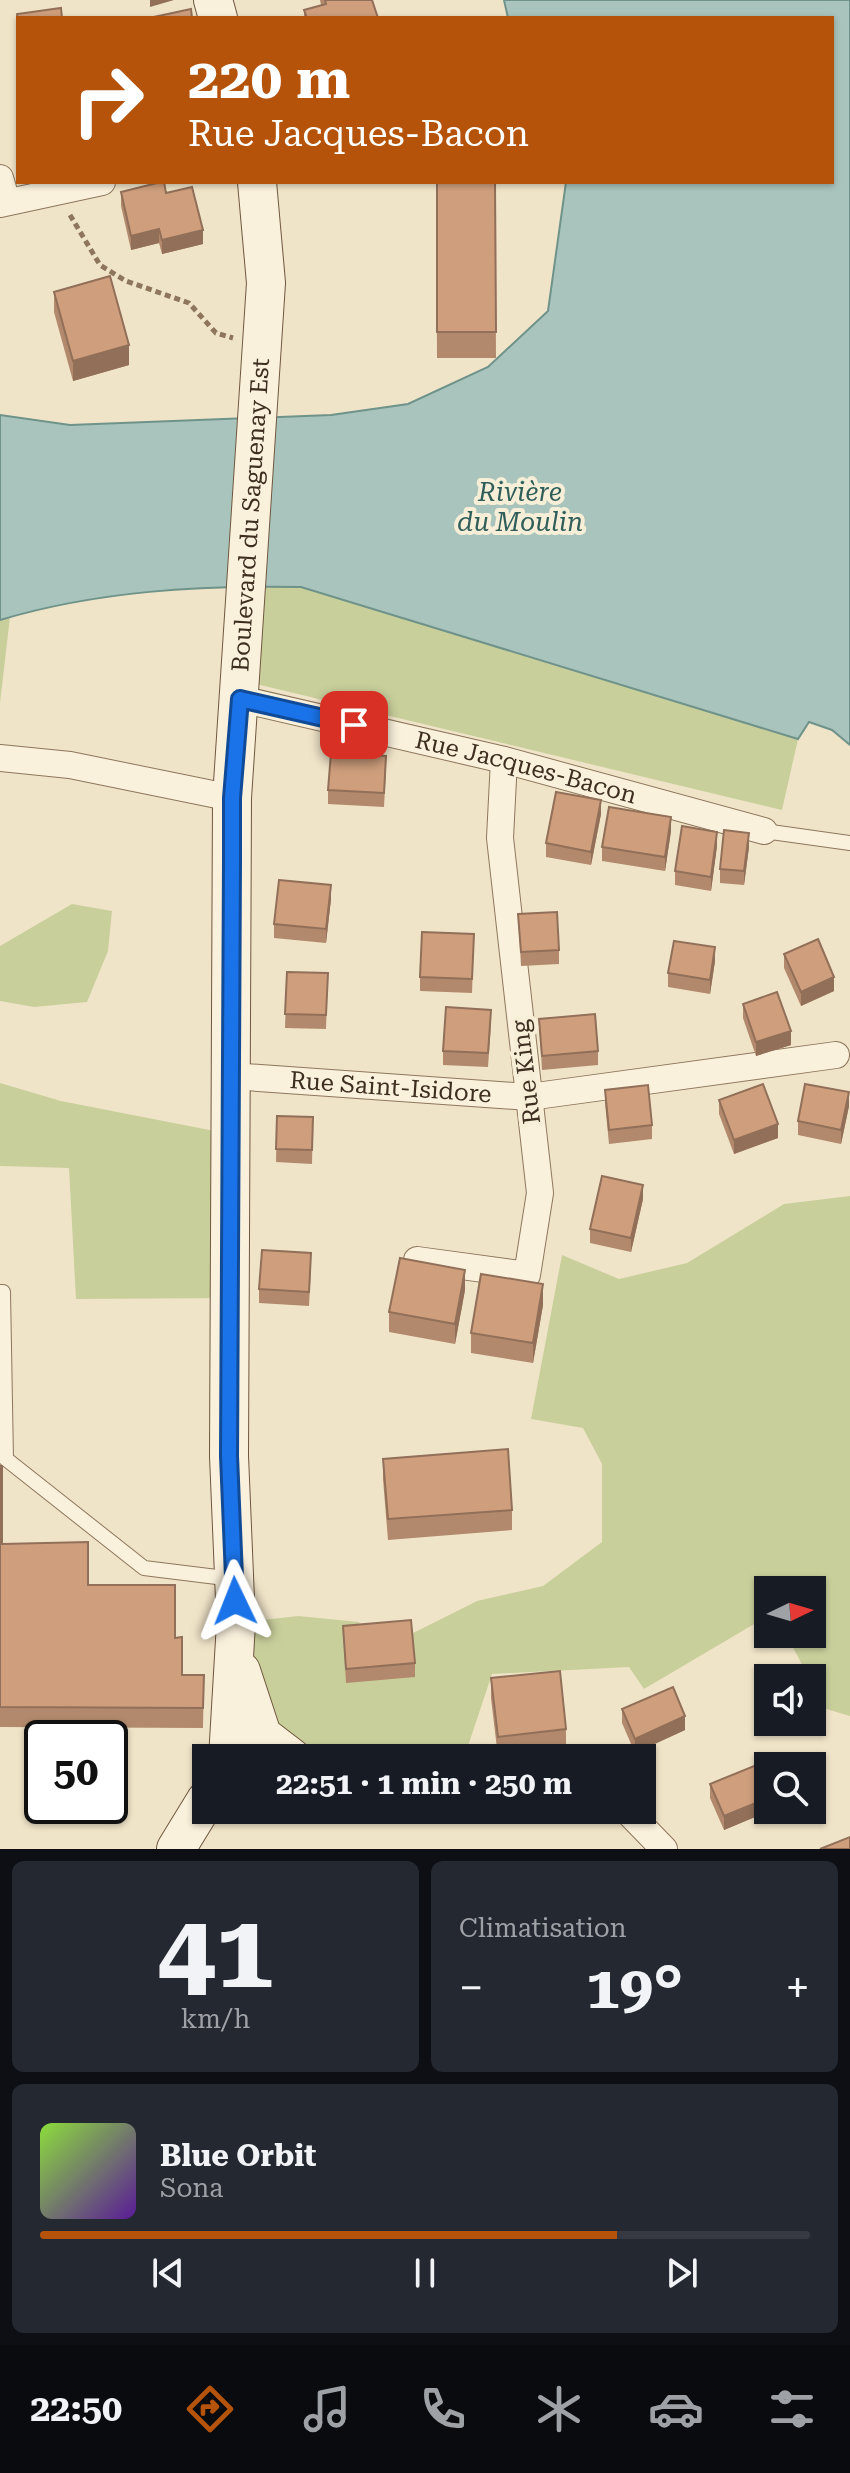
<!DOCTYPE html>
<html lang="fr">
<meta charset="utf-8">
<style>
:root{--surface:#171b24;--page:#242831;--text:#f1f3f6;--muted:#9ea1a6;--line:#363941;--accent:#b45309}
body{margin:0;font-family:"Roboto Serif",serif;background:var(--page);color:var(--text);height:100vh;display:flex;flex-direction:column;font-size:30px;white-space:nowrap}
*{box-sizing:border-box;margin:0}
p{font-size:26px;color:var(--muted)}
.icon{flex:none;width:44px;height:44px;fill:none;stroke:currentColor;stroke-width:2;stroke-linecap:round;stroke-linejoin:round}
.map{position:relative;height:1849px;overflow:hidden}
.side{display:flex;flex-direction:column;gap:12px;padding:12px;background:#0d0f14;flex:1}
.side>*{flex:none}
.hud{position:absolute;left:16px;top:16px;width:818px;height:168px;border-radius:0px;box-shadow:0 2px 6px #0004;background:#b45309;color:#fff;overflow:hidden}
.needle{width:52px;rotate:85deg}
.fabs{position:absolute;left:754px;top:1576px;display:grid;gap:16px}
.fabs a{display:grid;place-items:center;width:72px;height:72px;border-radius:0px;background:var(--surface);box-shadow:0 2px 6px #0004;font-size:40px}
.speed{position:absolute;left:24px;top:1720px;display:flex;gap:16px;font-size:40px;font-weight:700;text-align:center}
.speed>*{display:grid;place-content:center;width:104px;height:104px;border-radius:50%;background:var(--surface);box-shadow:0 2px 6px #0004;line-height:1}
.speed .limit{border:4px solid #111;border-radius:12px;background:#fff;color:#111}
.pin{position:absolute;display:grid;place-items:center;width:68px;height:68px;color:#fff;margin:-34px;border-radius:16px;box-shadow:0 4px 12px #0006}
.me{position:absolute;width:88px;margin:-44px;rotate:358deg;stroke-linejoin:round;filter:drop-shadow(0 0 6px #0008)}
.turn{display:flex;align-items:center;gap:28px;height:168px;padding:0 40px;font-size:36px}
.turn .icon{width:104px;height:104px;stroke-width:2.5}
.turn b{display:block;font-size:56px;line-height:68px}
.big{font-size:60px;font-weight:700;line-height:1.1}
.side .widget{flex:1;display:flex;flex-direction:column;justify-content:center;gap:12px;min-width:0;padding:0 28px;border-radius:12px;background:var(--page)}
.side .dial{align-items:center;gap:0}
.dial b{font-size:104px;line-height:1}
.song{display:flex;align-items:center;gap:24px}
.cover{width:96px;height:96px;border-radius:12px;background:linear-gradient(135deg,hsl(90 70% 55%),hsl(270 70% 35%))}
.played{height:8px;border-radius:4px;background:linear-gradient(90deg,var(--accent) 75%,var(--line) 75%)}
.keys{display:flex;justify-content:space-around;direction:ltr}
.heat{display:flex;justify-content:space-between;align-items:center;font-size:44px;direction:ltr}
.side .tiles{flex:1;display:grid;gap:12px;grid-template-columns:1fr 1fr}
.widget:last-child{grid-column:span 2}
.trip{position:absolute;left:192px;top:1744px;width:464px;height:80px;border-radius:0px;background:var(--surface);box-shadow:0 2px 6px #0004;font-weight:700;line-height:80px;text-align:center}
.dock{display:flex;height:128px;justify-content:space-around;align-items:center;background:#090b0e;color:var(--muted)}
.dock .icon{width:56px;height:56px}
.dock .on{color:var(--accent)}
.dock b{font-size:36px;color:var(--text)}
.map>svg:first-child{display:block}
.green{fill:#c9cf9b}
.water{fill:#a9c4bc;stroke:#6f938a;stroke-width:2}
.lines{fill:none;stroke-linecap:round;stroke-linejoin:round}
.lane-casing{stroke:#8d765c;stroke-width:16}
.street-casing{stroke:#8d765c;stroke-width:28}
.secondary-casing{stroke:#6f573f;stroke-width:40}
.path{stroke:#8d765c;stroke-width:5;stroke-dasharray:6 4;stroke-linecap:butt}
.lane{stroke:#faf1dc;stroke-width:14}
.street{stroke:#faf1dc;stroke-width:26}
.secondary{stroke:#faf1dc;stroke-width:38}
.wall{fill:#b2896c}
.shaded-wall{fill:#916f58}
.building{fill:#cf9f7d;stroke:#916f58;stroke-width:2}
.route-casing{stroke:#114b97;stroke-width:20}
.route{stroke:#1a73e8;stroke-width:14}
.labels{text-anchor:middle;stroke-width:8;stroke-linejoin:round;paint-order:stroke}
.street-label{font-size:24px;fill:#3d2e20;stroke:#f7eed8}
.water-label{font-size:26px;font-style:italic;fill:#2f5d5a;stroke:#f7eed8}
</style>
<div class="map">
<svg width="850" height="1849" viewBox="0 0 850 1849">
<rect width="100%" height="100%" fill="#f0e4c8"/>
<g class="green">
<path d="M265,586L301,587L798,739L782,810L256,684Z"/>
<path d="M10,617L0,703V620Z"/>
<path d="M72,904L112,911L108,951L87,1002L34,1007L0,1001V946Z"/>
<path d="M0,1083L61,1101L230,1134V1298L76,1299L69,1168L0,1166Z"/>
<path d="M850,1196V1716L823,1708L812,1678H809L786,1634H812V1590H768V1616L644,1689L629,1667L492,1674L464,1758H229L236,1623L298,1616L359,1622L365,1638L411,1634L477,1601L543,1586L602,1542V1464L583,1428L531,1419L562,1255L619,1279L687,1263L784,1204Z"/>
</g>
<path class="water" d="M504,0H850V745L832,730L809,722L798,739L301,587C201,585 97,591 0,620V415L70,425L331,415L408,404L488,367L548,311L566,182H832V18H508Z"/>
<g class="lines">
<defs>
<g id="lane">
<path d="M764,831L850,843"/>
<path d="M0,1292H3L6,1459L144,1568L233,1579"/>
</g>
<g id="street">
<path d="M0,178L7,202"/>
<path d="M0,204L102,182"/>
<path id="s1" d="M240,699L504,760L764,831"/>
<path d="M0,758L70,765L232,798"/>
<path id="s2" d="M231,1076L529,1097L836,1055"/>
<path d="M417,1260L527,1275L540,1193L500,838L504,760"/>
<path d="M626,1810L664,1849"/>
</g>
<g id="secondary">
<path d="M213,0L218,18"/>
<path d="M241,1671L262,1735L292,1758"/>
<path id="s3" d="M228,1758L236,1623L229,1456L232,798L266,283L257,182"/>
<path d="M176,1849L206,1800"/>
</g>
</defs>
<use href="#lane" class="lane-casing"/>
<use href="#street" class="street-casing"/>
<use href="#secondary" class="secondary-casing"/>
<path class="path" d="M70,215L100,265L126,281L189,303L216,333L233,338"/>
<use href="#lane" class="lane"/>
<use href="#street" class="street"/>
<use href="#secondary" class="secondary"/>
</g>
<g class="wall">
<path d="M320,0H372L378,18H304V10L321,5Z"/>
<path d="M436,182H495L496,358H437Z"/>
<path d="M121,192L166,193L203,244L162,254L159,243L131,250L121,206Z"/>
<path d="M54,292L129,365L73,381L54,312Z"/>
<path d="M386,770L384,807L328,804V790Z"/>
<path d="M601,814L591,865L546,857V843Z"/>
<path d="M671,831L665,871L602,861V847Z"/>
<path d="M717,846L711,891L675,885V871Z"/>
<path d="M749,847L744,885L720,883V869Z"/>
<path d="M331,899L326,943L274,938V924Z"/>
<path d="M518,914L559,950V964L521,966Z"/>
<path d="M474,934L472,993L420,991V977Z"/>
<path d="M784,954L834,991L801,1006L784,968Z"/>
<path d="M715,961L710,994L668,987V973Z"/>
<path d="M287,972L328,973L326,1029L285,1028Z"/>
<path d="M743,1004L791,1045L756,1056L743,1018Z"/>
<path d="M539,1019L598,1051V1065L542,1070Z"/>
<path d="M491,1024L488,1067L443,1065V1051Z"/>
<path d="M605,1090L652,1125V1139L609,1144L605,1103Z"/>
<path d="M719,1100L778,1138L734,1154L719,1114Z"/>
<path d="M849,1106L841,1144L798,1135V1121Z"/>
<path d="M277,1116L313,1117L312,1164L276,1162Z"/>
<path d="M643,1199L631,1252L590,1243V1229Z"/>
<path d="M311,1267L309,1306L259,1303V1289Z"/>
<path d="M465,1290L455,1344L389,1332V1312Z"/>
<path d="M543,1305L533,1363L471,1353V1333Z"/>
<path d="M383,1459L512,1510V1530L388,1540L383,1479Z"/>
<path d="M0,1466L2,1544L88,1585L175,1638L182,1675H204L203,1728L0,1727Z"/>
<path d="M343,1626L415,1663V1677L346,1683Z"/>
<path d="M491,1678L566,1729V1750L498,1757L491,1698Z"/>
<path d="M622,1709L685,1730L635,1753L622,1723Z"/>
<path d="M710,1784L768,1810H772L724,1830L710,1798Z"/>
</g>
<g class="shaded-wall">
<path d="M150,0H174L150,7Z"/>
<path d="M159,229V243L131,250V236Z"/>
<path d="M203,230V244L162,254V240Z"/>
<path d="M129,345V365L73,381V361Z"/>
<path d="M601,800V814L591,865V852Z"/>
<path d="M671,817V831L665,871V857Z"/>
<path d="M717,832V846L711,891V877Z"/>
<path d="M749,833V847L744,885V871Z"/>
<path d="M331,885V899L326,943V929Z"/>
<path d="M715,947V961L710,994V980Z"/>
<path d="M834,977V991L801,1006V992Z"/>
<path d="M791,1031V1045L756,1056V1042Z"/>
<path d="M849,1092V1106L841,1144V1130Z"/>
<path d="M778,1124V1138L734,1154V1140Z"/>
<path d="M643,1185V1199L631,1252V1238Z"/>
<path d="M465,1270V1290L455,1344V1324Z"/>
<path d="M543,1284V1305L533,1363V1343Z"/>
<path d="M685,1716V1730L635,1753V1739Z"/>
<path d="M768,1798V1810H772L724,1830V1816Z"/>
</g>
<g class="building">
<path d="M325,0H372L378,18H307L304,10L326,4Z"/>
<path d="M61,8L62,18H18V24L17,14Z"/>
<path d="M191,9L192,18H149Z"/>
<path d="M161,182H164L166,193L192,187L203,230L162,240L159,229L131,236L121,192Z"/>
<path d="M437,182H495L496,332H437Z"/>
<path d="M110,276L129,345L73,361L54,292Z"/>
<path d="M331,753L386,756L384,793L328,790Z"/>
<path d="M556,792L601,800L591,852L546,843Z"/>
<path d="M609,807L671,817L665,857L602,847Z"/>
<path d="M682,826L717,832L711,877L675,871Z"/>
<path d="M724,830L749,833L744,871L720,869Z"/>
<path d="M279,880L331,885L326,929L274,924Z"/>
<path d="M557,912L559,950L521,952L518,914Z"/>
<path d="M422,932L474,934L472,979L420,977Z"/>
<path d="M818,939L834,977L801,992L784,954Z"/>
<path d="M674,941L715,947L710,980L668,973Z"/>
<path d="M287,972L328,973L326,1015L285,1014Z"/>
<path d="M777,992L791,1031L756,1042L743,1004Z"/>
<path d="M446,1007L491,1010L488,1053L443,1051Z"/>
<path d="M595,1014L598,1051L542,1056L539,1019Z"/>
<path d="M763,1084L778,1124L734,1140L719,1100Z"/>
<path d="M805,1084L849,1092L841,1130L798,1121Z"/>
<path d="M648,1085L652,1125L609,1130L605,1090Z"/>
<path d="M277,1116L313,1117L312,1150L276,1149Z"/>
<path d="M602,1176L643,1185L631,1238L590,1229Z"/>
<path d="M262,1250L311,1253L309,1292L259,1289Z"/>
<path d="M400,1258L465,1270L455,1324L389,1312Z"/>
<path d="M481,1274L543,1284L533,1343L471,1333Z"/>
<path d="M508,1449L512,1510L388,1519L383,1459Z"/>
<path d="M0,1466H2V1544L88,1542V1585H175V1638L182,1637V1675H204L203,1708L0,1707Z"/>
<path d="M411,1620L415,1663L346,1669L343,1626Z"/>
<path d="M560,1671L566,1729L498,1737L491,1678Z"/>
<path d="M673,1687L685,1716L635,1739L622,1709Z"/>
<path d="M759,1764L768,1786V1798L724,1816L710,1784Z"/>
<path d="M850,1837V1849H820Z"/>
</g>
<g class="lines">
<defs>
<path id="route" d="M235,1601L229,1456L232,860V798L240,699L354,725"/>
</defs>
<use href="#route" class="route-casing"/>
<use href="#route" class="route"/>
</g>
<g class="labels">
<g class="street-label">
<text dy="8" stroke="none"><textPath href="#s3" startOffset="1244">Boulevard du Saguenay Est</textPath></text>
<text dy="8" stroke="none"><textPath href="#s1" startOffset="294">Rue Jacques-Bacon</textPath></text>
<text transform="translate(526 1072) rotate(-97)" y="8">Rue King</text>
<text dy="8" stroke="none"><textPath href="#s2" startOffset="160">Rue Saint-Isidore</textPath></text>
</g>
<g class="water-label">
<text x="520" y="501">Rivière<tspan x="520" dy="30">du Moulin</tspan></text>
</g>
</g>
</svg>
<div class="fabs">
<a><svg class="needle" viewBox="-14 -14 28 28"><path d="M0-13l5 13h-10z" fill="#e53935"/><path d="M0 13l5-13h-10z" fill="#9ea1a6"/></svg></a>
<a><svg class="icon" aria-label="sound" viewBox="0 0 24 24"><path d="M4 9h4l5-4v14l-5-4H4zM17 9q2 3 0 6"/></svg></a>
<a><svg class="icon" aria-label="search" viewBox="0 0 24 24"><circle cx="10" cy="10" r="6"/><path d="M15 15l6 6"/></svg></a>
</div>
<div class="speed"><div class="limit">50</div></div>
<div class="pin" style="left:354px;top:725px;background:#d93025"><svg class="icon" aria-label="arrive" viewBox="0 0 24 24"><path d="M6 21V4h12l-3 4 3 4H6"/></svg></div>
<svg class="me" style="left:235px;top:1601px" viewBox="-20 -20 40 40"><path d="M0-17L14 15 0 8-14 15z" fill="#1a73e8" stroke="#fff" stroke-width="4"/></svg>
<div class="trip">22:51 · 1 min · 250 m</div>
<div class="hud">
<div class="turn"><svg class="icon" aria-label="right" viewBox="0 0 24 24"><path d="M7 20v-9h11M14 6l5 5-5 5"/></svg><div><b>220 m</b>Rue Jacques-Bacon</div></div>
</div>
</div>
<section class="side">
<div class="tiles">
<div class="widget dial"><b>41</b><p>km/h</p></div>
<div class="widget"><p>Climatisation</p>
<div class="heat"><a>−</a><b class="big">19°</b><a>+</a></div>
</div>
<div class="widget">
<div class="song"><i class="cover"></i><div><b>Blue Orbit</b><p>Sona</p></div></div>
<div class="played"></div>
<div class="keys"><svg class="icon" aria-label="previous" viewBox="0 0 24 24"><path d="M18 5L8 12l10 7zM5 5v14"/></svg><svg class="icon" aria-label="pause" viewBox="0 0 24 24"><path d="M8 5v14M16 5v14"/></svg><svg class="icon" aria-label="next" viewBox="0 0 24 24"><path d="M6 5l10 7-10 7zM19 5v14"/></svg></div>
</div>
</div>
</section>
<nav class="dock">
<b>22:50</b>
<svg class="icon on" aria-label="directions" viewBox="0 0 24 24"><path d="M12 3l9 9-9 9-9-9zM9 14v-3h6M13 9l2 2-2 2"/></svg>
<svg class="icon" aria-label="music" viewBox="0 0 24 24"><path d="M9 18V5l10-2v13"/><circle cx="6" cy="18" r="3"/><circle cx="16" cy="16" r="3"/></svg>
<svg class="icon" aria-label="phone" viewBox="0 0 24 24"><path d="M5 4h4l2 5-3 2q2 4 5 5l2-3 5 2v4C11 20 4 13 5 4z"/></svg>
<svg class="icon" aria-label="climate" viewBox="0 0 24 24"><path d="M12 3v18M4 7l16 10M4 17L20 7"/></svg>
<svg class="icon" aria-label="car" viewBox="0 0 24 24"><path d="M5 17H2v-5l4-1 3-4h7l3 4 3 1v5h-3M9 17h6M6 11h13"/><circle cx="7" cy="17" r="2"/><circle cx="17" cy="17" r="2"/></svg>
<svg class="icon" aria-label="filters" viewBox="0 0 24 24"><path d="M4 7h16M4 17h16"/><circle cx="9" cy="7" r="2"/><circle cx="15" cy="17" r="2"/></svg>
</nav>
